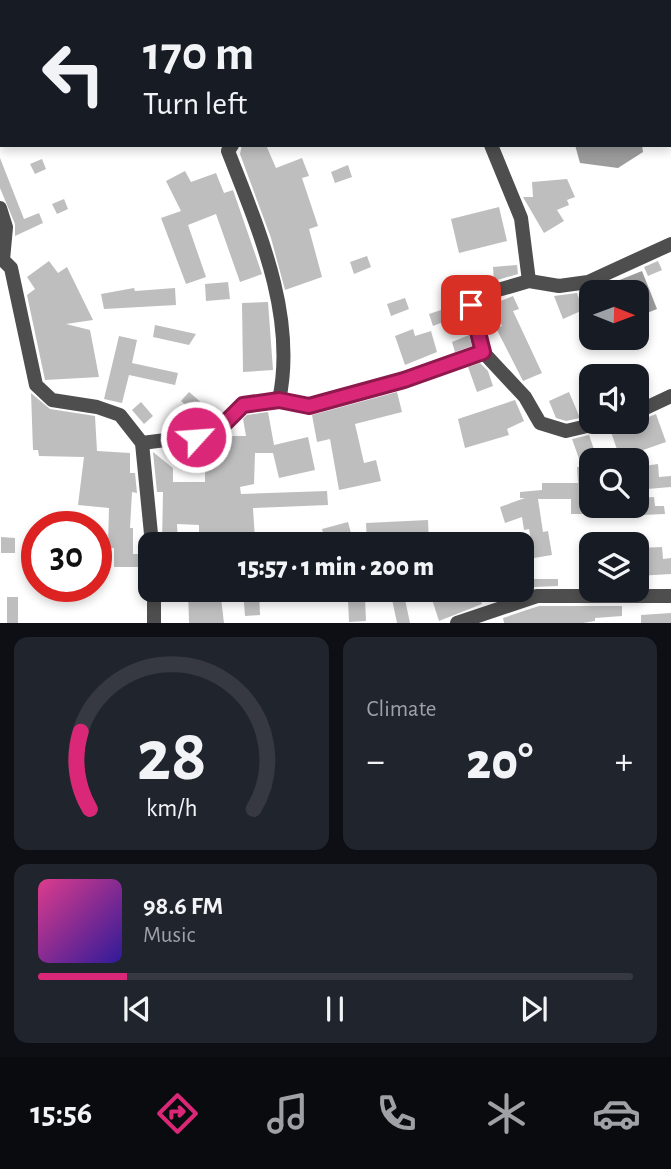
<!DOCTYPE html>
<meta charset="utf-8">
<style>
:root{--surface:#171b24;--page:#20242c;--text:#f1f3f6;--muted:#9ea1a6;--line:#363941;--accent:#db2777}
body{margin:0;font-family:"Alegreya Sans",sans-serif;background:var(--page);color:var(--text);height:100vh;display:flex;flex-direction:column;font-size:26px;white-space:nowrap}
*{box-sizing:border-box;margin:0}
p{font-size:23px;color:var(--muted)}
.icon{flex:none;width:38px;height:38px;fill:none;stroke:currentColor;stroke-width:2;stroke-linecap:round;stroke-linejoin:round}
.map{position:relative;height:623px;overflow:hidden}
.side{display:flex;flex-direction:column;gap:14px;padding:14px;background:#0d0f14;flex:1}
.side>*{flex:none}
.hud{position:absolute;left:0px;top:0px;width:672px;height:147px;box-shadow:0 4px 10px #0003;background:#171b24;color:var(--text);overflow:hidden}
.needle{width:46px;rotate:91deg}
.controls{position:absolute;left:579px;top:280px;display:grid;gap:14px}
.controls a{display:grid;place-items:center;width:70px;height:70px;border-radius:14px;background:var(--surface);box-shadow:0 4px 10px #0003;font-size:35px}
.speed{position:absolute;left:21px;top:511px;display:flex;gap:14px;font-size:35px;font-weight:700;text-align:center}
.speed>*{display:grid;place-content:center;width:91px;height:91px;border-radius:50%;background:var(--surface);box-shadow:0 4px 10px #0003;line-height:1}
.speed .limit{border:10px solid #d22;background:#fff;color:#111}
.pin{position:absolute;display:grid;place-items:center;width:60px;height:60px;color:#fff;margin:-30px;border-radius:14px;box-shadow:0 4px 10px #0006}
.me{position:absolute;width:77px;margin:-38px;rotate:64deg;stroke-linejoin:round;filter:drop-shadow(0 0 5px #0008)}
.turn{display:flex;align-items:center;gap:24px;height:147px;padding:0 28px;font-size:32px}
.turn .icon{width:91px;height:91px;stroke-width:2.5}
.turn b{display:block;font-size:49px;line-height:60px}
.big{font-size:52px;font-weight:800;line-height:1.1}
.side .widget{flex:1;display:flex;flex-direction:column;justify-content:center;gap:10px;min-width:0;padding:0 24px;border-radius:14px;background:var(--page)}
.side .dial{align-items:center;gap:0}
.dial svg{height:182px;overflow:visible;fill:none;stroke:var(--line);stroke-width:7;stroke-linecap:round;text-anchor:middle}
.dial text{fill:var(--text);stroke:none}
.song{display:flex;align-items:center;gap:21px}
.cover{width:84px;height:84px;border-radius:10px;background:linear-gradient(135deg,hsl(330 70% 55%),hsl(250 70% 35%))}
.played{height:7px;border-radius:4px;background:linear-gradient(90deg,var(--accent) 15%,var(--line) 15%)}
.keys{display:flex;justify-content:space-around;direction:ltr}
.heat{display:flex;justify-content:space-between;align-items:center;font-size:38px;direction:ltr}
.side .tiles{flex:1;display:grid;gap:14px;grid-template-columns:1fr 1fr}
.widget:last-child{grid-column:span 2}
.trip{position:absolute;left:138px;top:532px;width:396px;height:70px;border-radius:14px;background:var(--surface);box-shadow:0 4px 10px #0003;font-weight:800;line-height:70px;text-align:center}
.tabs{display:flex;height:112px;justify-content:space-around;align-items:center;background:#090b0e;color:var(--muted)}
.tabs .icon{width:49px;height:49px}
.tabs .on{color:var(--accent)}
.tabs b{font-size:32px;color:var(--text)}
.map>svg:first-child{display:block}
.water{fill:#9c9c9c}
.building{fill:#bebebe}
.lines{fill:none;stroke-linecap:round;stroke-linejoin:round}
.minor{stroke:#4e4e4e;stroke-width:14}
.route-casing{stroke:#8e194d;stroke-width:18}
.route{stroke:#db2777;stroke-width:12}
</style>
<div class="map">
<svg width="671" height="623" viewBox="0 0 671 623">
<rect width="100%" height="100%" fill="#fff"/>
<g class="water">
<path d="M575,145H642L643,152L618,168L580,163Z"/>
<path d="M642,271L657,309L637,317V292H598L597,289Z"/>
</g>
<g class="building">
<path d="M242,145H266L276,168L302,158L309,176L302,178L318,226L309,229L322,277L285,290L271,238L240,154Z"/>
<path d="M0,158L24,219L39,213L43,223L15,236V224L0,188Z"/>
<path d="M42,159L46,169L35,174L30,164Z"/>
<path d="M348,165L352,177L335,183L331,172Z"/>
<path d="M185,171L191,182L216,173L224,193L233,190L262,274L240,282L216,214L188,225L206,277L186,284L161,218L181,211L166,181Z"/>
<path d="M567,179L575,197L567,200L569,205L557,210L564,221L544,233L523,197H533L532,182Z"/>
<path d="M64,199L68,209L57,214L52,204Z"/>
<path d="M499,207L507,241L459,253L451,219Z"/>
<path d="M367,256L371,267L354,274L350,262Z"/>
<path d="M49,261L58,273L67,267L93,320L66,324L90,330L99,377L45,380L27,295L35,289L27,277Z"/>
<path d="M658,261L662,270L648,276L644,267Z"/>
<path d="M517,265L518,274L494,281L493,267Z"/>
<path d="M228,282L230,299L206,301L205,284Z"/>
<path d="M134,288L135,291L175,288L176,305L104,309L101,294Z"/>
<path d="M577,293L583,310L563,319L554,296Z"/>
<path d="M513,296L519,309L513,311L542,373L523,381L496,328L502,326L493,304Z"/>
<path d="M405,298L409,309L391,316L387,304Z"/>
<path d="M268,302L273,370L243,372L242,303Z"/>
<path d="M447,308L451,319L433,326L429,314Z"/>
<path d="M155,325L196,334L189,345L153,337Z"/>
<path d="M413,329L415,336L431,331L437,352L405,365L395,336Z"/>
<path d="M469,335L472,346L455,352L452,342Z"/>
<path d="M119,336L137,340L132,363L178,373L175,385L129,375L122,403L104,399Z"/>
<path d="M480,363L488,371L493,386L477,392L468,367Z"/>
<path d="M189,392L203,404L195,413L181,401Z"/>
<path d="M397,392L402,412L355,424L364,463L376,460L381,481L339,490L330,439L317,442L312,415Z"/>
<path d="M569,392L580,418L566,421L556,418L549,401Z"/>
<path d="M31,393L50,409L95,416L97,451L130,453V473H135L137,493L132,492L130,528H133V554H141L142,567H114V548H108L109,508L78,505L84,457L39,456L38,450H33Z"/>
<path d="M515,400L524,421L507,429L509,435L465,448L458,419Z"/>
<path d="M141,402L153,416L144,424L132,410Z"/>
<path d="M268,412L274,445L308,437L315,470L279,478L273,453H255L254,484L240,487L241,494L327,491L328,505L253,508L255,539L239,540V533H213V544H199V525L177,524L178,543L162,544L163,492H157L153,452L173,468V482H205V463L175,462L165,450L218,446V442L224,436H246L243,419L247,415Z"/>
<path d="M656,414L666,442L620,458L611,432Z"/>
<path d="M589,435L596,455L592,457V514H571V499H538L543,532L548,531L552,555L534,558L529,529L524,530L522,517L505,523L500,507L525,498H520V492L542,490V483H578L577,467H582L572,439Z"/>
<path d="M658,464L659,477L671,476V487L647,489L644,466Z"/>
<path d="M654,497L655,506H664L665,514L618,516L617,506H637V498Z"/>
<path d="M428,520L429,544H367L366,523Z"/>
<path d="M348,522L354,544H326L322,529Z"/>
<path d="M1,537L15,538V553H1Z"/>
<path d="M662,547L663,559L671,558V574L637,576V548Z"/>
<path d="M526,552L532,579H558V586L534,587L499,599L497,590H522V553Z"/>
<path d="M188,590H220L224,623H189Z"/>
<path d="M243,590H259L260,615L245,616Z"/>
<path d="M343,590H374V595L365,597L366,621L349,622L348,600H345Z"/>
<path d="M390,590H403L410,623H397Z"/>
<path d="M429,590H477L482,604L439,621Z"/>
<rect x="7" y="597" width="11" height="26"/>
<path d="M539,606H622V616L595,618V621L583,623H504L503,618Z"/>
<path d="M671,613V623H641V615Z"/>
</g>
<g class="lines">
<g class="minor">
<path d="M188,0L189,2"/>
<path d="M442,0V2"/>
<path d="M278,2L283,0"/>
<path d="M0,43H2"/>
<path d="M232,145L228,151C258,228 297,316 279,400"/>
<path d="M491,145L521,218L529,281"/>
<path d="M0,208L6,227L3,260L11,268L36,385L52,400L97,407L120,415L142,443L152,544"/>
<path d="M483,352L525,397L540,423L566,431L604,422"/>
<path d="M637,412L671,396"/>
<path d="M142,443L213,434L243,406L279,400L309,406L404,380L483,352L471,305L498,290L529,281L559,286L588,282L671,244"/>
<path d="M154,623V590"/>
<path d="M457,623L537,596H671"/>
</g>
</g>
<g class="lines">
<defs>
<path id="route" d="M196,437L213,435L243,405L279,400L309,406L404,380L483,352L471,305"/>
</defs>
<use href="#route" class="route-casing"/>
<use href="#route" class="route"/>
</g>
</svg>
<div class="controls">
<a><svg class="needle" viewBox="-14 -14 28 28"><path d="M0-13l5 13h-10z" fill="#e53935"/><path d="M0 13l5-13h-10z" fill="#9ea1a6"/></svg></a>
<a><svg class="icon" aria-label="sound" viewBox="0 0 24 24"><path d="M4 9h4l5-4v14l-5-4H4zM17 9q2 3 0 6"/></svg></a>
<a><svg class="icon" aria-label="search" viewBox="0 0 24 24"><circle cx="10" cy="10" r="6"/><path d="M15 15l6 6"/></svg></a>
<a><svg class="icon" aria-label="layers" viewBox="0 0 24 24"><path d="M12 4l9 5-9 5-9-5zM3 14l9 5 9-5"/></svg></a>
</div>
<div class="speed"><div class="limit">30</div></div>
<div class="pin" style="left:471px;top:305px;background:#d93025"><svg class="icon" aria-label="arrive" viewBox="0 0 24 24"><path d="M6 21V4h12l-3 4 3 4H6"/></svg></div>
<svg class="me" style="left:196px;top:437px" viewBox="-20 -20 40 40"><circle r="17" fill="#db2777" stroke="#fff" stroke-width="3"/><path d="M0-11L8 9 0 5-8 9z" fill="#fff"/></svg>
<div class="trip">15:57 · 1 min · 200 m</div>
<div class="hud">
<div class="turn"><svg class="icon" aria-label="left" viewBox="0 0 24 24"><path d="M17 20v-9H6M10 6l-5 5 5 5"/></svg><div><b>170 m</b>Turn left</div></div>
</div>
</div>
<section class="side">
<div class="tiles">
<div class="widget dial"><svg viewBox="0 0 100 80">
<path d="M14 69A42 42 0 1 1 86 69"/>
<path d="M14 69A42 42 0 0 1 10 35" stroke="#db2777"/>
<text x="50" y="56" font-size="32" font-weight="700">28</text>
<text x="50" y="72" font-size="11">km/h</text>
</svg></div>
<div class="widget"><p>Climate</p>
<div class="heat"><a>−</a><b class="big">20°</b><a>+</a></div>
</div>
<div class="widget">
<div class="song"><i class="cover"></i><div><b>98.6 FM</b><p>Music</p></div></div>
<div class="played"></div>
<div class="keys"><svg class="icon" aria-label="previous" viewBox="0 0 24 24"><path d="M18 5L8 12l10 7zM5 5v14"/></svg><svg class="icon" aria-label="pause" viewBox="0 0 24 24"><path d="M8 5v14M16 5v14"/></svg><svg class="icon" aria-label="next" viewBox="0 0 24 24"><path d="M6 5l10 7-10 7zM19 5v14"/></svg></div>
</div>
</div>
</section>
<nav class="tabs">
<b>15:56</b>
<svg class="icon on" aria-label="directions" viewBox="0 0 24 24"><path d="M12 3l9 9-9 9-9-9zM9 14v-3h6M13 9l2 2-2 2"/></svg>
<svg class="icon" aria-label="music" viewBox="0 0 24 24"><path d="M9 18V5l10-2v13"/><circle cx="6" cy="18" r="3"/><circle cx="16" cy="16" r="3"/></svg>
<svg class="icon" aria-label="phone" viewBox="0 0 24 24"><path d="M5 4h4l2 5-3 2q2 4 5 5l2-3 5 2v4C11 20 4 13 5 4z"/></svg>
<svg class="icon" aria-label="climate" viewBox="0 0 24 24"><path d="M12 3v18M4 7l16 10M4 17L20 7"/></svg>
<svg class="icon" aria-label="car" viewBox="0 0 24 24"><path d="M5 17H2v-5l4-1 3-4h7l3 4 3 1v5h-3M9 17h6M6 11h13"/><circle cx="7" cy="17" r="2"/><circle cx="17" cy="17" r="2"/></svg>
</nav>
